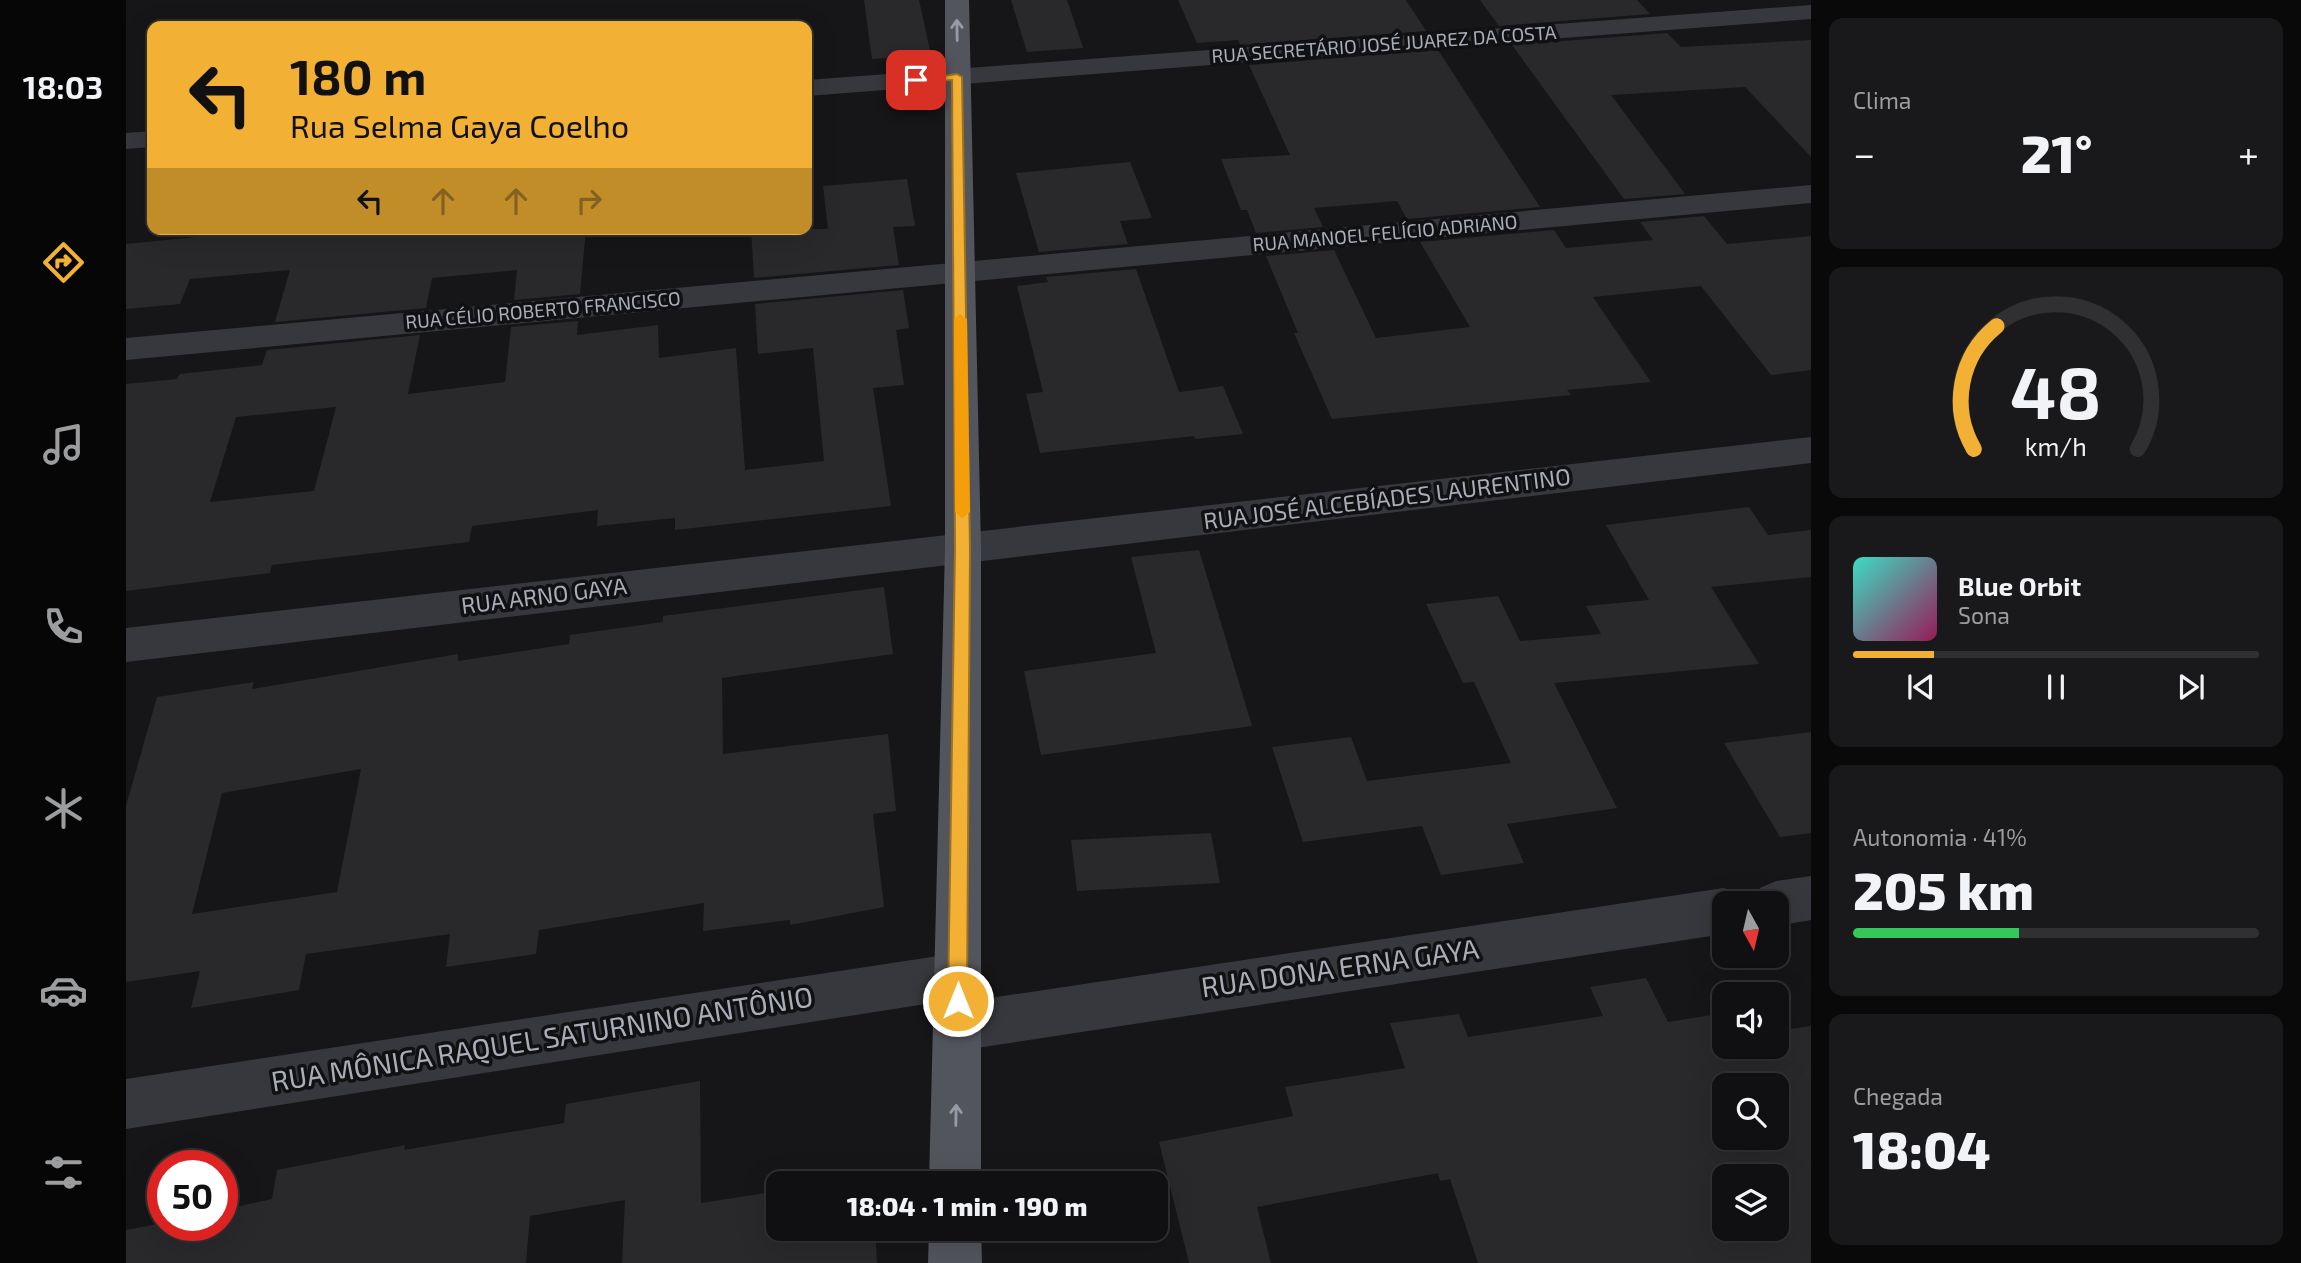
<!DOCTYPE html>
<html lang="pt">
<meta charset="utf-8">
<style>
:root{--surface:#101012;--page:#19191b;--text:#f1f3f6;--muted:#9c9d9f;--line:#303032;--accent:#f2b134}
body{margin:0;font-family:"Exo 2",sans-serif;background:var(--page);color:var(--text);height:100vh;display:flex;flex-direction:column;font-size:26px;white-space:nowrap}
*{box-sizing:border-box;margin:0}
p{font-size:23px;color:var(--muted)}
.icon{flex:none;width:38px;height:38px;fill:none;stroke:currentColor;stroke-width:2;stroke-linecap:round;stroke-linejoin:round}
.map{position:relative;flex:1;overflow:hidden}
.panel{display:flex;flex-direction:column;gap:18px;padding:18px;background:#09090a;width:490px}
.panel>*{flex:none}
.banner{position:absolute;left:21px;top:21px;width:665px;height:214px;border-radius:14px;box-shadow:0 7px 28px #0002,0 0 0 2px var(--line);background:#f2b134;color:#111;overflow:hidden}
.needle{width:46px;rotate:172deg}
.buttons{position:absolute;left:1586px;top:891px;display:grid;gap:14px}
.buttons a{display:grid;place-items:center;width:77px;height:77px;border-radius:14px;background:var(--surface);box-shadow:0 7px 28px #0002,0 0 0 2px var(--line);font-size:35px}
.speed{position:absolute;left:21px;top:1150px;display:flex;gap:14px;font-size:35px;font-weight:700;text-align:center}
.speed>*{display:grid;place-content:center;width:91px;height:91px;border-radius:50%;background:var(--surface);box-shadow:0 7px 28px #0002,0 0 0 2px var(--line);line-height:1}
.speed .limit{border:10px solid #d22;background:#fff;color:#111}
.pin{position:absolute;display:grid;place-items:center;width:60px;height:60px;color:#fff;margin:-30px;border-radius:14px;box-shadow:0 4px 10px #0006}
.me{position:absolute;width:77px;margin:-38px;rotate:0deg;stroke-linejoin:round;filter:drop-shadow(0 0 5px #0008)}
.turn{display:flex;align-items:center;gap:24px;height:147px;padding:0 28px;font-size:32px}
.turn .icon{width:91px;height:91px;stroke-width:2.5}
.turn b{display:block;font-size:49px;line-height:60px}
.lanes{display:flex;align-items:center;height:66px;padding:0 28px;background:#0003;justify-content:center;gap:35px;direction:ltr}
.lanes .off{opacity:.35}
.big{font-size:52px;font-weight:800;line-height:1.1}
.panel .card{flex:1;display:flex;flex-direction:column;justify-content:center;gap:10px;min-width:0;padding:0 24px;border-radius:14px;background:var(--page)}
.panel .dial{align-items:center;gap:0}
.dial svg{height:182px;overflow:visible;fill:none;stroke:var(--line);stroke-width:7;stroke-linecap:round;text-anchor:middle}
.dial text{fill:var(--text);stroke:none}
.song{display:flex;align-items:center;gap:21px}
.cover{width:84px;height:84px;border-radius:10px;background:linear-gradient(135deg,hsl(170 70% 55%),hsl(330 70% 35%))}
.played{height:7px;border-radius:4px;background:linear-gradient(90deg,var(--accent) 20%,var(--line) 20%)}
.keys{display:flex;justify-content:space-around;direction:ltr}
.heat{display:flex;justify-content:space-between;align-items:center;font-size:38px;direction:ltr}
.charge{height:10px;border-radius:5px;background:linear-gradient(90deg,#34c759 41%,var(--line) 0)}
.trip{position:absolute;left:640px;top:1171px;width:402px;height:70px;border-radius:14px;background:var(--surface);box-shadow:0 7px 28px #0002,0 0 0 2px var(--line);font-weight:800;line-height:70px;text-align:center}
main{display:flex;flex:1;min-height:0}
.tab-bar{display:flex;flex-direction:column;width:126px;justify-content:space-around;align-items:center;background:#060607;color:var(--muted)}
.tab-bar .icon{width:49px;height:49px}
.tab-bar .on{color:var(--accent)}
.tab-bar b{font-size:32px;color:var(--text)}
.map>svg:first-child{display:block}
.building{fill:#29292c;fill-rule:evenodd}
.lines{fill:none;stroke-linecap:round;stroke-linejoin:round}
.minor{fill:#37383d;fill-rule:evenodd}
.major{fill:#53555c;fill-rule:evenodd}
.oneway{stroke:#979ba6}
.route{fill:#f2b134;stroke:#9d7322;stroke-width:2}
.slow{fill:#f59e0b}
.labels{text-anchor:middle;stroke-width:7;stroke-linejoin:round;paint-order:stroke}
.far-street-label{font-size:19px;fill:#a8adb8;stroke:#111113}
.street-label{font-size:23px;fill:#a8adb8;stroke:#111113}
.near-street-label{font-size:28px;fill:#a8adb8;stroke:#111113}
</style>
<main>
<nav class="tab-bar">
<b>18:03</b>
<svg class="icon on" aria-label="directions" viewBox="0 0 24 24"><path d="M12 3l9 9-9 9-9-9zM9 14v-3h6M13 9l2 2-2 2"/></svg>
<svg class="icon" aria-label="music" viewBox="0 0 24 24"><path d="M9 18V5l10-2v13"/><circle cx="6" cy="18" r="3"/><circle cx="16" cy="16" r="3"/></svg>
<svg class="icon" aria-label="phone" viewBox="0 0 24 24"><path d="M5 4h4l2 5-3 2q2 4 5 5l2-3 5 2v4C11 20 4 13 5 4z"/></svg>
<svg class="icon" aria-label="climate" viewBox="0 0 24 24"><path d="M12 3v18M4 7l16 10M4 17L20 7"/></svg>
<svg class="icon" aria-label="car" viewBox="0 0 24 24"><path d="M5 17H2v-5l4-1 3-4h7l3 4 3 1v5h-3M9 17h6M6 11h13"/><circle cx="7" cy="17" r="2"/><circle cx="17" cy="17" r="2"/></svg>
<svg class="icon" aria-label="filters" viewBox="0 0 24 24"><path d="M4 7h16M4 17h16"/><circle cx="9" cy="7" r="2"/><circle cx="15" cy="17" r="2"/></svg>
</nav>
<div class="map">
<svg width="1685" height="1263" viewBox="0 0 1685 1263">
<rect width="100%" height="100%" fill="#161618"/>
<g class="building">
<path d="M738,0H793L805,55L746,59Z"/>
<path d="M885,0H941L957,48L901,52Z"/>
<path d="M1052,0H1280L1300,31L1114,45L1112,40L1071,43Z"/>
<path d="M1354,0H1511L1524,14L1373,26Z"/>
<path d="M1541,33L1555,47L1685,40V157L1619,87L1485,95L1559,194L1498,199L1386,45Z"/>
<path d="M1312,50L1414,207L1281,219L1271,201L1188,208L1197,227L1130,233L1121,210H1115L1095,159L1164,155L1123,65Z"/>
<path d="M1004,162L1026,218L994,221L1002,244L913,252L890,173Z"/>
<path d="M781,179L789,226L767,227L773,265L628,278L625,229H702L697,186Z"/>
<path d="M1578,216L1601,244L1685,236V370L1645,375L1575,286L1467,297L1525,382L1441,390L1445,395L1206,419L1168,333H1172L1140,256L1208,250L1250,338L1344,327L1294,242L1428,230L1440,248L1527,240L1514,222Z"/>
<path d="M150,229H460L454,294L388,300L391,270L306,278L300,308L149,322L164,270L64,279L54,304L0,309V244Z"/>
<path d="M1010,269L1053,392L1097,386L1117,434L1069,439L1068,436L914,453L900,394L917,392L891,286L922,282L920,277Z"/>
<path d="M777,290L783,328L770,330L778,385L747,388L765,506L549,530V518L471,526L472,510L346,526L343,542L146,565L144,573L0,591V384L51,379L54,374L136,365L141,350L294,335L282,394L379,382L385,327L452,321L451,335L532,325L533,358L610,348L619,470L698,461L687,348L632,354L629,304ZM210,407L188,491L84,502L110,417Z"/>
<path d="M1623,507L1642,535L1685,530V577L1585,587L1633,664L1428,683L1491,808L1381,824L1398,863L1315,875L1296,826L1177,842L1146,747L1225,737L1241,781L1385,763L1348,682L1337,683L1300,604L1372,596L1394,641L1475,634L1460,606L1523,600L1480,525Z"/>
<path d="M1073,550L1126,726L915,755L898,671L1030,653L1005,557Z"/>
<path d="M758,587L767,654L596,678L597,754L762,734L770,811L747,814L758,907L664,925V920L577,931L578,903L413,930L410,954L320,967L324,934L180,954L173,990L65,1008L74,971L0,982V806L31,697L128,682L126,689L332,654V661L443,644L444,635L537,622V616ZM235,769L211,892L66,914L96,793Z"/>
<path d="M1685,732V833L1654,837L1598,743Z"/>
<path d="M1085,833L1094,883L951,891L945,840Z"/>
<path d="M1520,978L1542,1022L1598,1013V1046H1650V1031L1685,1026V1263H1352L1324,1179L1314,1181L1312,1173L1131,1207L1145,1263H1063L1033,1142L1167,1116L1159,1087L1279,1068L1264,1023L1333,1014L1342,1037L1477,1016L1464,987ZM1598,1085H1650V1138H1598ZM1598,1176H1650V1228H1598Z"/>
<path d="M574,1081L575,1203L653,1191V1228H749L751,1263H496L499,1200L404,1216L400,1263H0V1230L37,1223L96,1225V1210L146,1199L151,1170L279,1145L278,1150L438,1123L440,1104Z"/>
</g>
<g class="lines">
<g class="minor">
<path d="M1685,5V19L681,96V80Z"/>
<path d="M26,131V147L0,149V133Z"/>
<path d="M1685,185V203L0,360V338Z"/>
<path d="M1685,437V463L0,662V628Z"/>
<path d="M1685,876V920L1650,926V903H1628L1634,888L1650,881Z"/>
<path d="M1598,888L1614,895L1617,903H1598V934L831,1051L814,1044L807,1027L814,1010L831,1003Z"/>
<path d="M832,953L849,959L855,976L849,993L832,999L0,1129V1079Z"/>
</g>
<g class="major">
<path d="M819,0H843L855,548V1183H803L819,548Z"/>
<path d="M803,1228H855L856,1263H802Z"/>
</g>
</g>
<defs><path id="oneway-shaft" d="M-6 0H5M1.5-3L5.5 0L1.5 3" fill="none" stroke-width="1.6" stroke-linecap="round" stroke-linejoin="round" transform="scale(1.75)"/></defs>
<g class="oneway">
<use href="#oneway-shaft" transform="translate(831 30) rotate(-91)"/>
<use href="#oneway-shaft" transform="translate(830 1115) rotate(-89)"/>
</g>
<path class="route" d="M831,74L836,77L844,548L841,1001L839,1008L832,1011L825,1008L822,1001L829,548L826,80L790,83L785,80Z"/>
<path class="slow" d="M834,314L841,319L844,512L836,518L829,512L828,319Z"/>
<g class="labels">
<g class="far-street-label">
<text transform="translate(1258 44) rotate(-4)" y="7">RUA SECRETÁRIO JOSÉ JUAREZ DA COSTA</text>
<text transform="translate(1259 233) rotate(-5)" y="7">RUA MANOEL FELÍCIO ADRIANO</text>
<text transform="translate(417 310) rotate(-5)" y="7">RUA CÉLIO ROBERTO FRANCISCO</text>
</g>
<g class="street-label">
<text transform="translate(1261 499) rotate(-7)" y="8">RUA JOSÉ ALCEBÍADES LAURENTINO</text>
<text transform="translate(418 596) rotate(-7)" y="8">RUA ARNO GAYA</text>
</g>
<g class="near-street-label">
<text transform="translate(1214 968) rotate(-8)" y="10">RUA DONA ERNA GAYA</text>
<text transform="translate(416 1039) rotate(-9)" y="10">RUA MÔNICA RAQUEL SATURNINO ANTÔNIO</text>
</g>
</g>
</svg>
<div class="buttons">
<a><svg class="needle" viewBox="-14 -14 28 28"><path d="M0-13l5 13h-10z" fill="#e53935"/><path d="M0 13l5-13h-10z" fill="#9c9d9f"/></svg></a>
<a><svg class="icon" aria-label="sound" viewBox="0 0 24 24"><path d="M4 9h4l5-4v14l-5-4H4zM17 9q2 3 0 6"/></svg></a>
<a><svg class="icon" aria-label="search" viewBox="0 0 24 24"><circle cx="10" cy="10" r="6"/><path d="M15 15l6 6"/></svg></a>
<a><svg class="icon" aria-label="layers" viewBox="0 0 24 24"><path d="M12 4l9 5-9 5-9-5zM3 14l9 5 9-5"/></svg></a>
</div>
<div class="speed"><div class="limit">50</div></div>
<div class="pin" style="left:790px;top:80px;background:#d93025"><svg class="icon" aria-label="arrive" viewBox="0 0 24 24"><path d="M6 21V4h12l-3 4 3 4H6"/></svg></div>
<svg class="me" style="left:832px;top:1001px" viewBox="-20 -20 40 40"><circle r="17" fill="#f2b134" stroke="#fff" stroke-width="3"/><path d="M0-11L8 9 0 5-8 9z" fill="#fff"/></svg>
<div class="trip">18:04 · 1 min · 190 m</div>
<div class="banner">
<div class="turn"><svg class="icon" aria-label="left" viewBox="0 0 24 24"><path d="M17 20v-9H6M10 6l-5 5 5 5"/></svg><div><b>180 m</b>Rua Selma Gaya Coelho</div></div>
<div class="lanes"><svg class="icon" aria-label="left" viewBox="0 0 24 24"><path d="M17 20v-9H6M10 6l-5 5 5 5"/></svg><svg class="icon off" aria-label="ahead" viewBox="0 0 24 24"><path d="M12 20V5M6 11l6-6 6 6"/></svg><svg class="icon off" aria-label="ahead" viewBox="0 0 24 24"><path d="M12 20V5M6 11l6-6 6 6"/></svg><svg class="icon off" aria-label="right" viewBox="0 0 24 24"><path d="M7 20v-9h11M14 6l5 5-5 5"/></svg></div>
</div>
</div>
<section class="panel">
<div class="card"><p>Clima</p>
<div class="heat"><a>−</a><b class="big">21°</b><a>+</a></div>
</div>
<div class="card dial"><svg viewBox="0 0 100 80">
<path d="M14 69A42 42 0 1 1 86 69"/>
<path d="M14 69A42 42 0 0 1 24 15" stroke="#f2b134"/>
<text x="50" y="56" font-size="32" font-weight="700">48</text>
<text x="50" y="72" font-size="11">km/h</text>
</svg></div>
<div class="card">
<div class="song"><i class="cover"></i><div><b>Blue Orbit</b><p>Sona</p></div></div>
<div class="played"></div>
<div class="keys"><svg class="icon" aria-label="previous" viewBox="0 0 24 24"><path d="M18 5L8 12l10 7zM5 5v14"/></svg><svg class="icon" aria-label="pause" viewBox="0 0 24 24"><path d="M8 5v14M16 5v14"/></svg><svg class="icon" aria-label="next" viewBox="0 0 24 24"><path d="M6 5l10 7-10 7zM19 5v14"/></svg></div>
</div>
<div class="card"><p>Autonomia · 41%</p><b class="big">205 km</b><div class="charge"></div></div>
<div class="card"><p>Chegada</p><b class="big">18:04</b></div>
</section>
</main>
